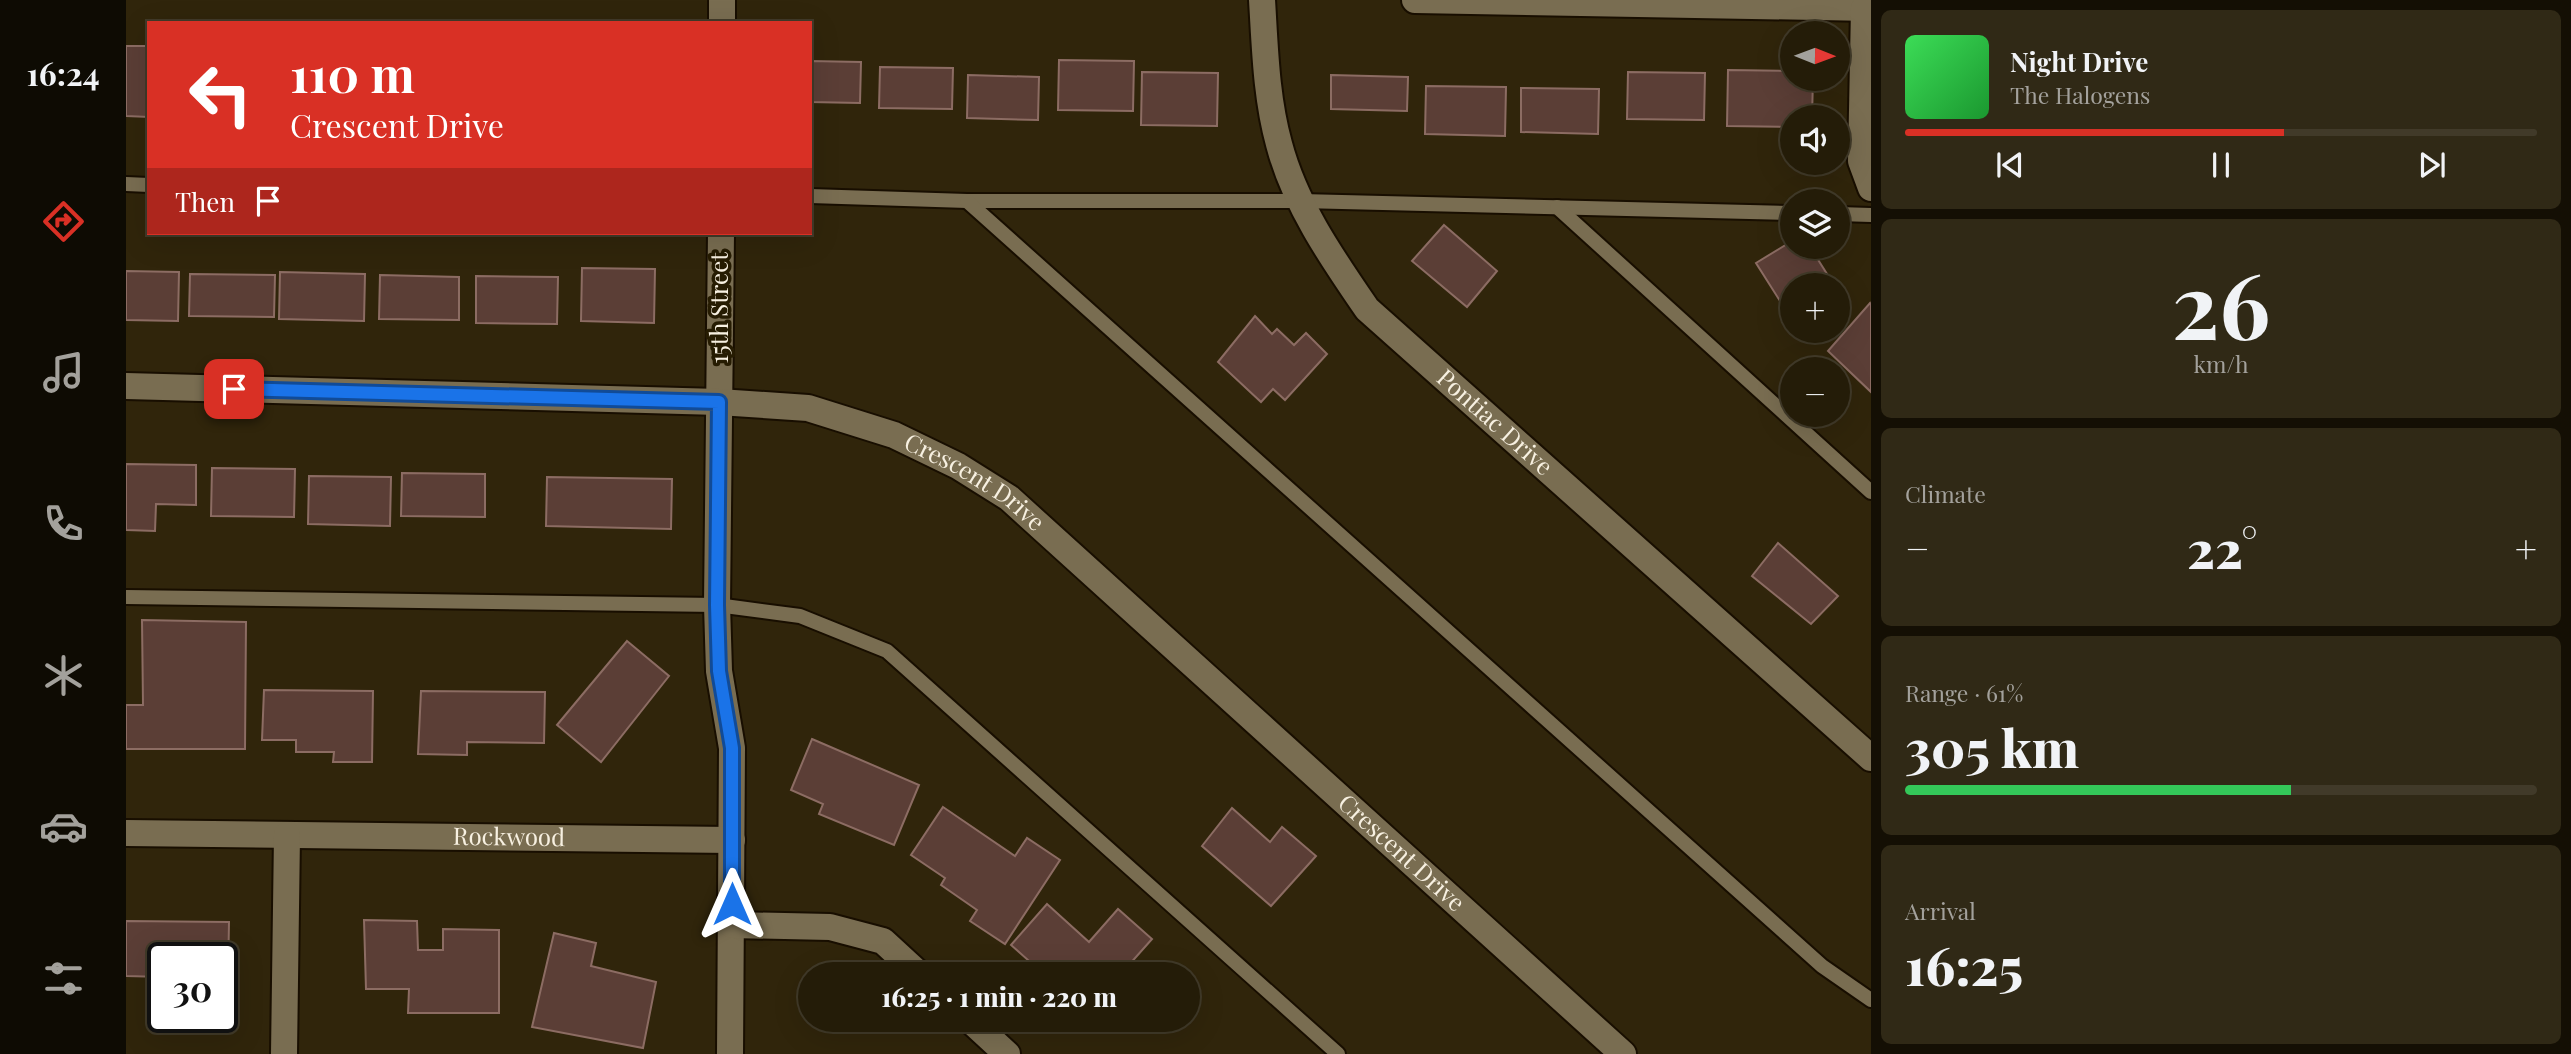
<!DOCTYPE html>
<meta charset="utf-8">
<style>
:root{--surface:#241c08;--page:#302916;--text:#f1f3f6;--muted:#a3a19c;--line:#413a29;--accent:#d93025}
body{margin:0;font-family:"Playfair Display",serif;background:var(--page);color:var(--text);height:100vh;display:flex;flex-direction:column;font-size:26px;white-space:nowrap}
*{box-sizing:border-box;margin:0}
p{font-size:23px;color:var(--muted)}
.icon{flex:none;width:38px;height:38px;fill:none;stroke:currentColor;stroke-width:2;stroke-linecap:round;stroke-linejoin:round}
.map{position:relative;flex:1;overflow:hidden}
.sheet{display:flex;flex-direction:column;gap:10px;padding:10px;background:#140f04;width:700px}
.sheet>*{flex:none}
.hud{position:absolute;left:21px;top:21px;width:665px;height:214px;border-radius:0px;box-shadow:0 7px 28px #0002,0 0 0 2px var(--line);background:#d93025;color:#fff;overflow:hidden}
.needle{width:46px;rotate:91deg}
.fabs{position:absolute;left:1654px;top:21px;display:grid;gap:14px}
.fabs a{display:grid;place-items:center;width:70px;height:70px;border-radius:50%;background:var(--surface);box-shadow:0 7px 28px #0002,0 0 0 2px var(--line);font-size:35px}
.speed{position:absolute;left:21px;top:942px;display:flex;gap:14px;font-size:35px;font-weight:700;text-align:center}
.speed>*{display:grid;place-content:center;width:91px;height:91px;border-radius:50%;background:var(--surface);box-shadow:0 7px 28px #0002,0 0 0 2px var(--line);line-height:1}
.speed .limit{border:4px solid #111;border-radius:10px;background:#fff;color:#111}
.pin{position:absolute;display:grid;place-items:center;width:60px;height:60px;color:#fff;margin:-30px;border-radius:14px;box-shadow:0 4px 10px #0006}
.me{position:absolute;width:77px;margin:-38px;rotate:0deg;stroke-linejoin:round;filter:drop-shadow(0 0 5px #0008)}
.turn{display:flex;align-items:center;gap:24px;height:147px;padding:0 28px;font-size:32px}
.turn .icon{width:91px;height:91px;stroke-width:2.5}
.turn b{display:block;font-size:49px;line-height:60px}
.then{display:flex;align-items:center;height:66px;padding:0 28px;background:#0003;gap:14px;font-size:26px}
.big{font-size:52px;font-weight:800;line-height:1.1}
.sheet .tile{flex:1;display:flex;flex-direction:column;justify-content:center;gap:10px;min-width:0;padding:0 24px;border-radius:10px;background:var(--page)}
.sheet .dial{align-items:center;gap:0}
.dial b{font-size:91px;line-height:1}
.song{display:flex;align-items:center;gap:21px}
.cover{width:84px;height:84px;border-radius:10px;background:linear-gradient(135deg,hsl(130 70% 55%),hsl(130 70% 35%))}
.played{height:7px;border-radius:4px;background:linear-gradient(90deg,var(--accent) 60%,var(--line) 60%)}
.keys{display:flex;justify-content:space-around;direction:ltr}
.heat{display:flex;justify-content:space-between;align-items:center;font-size:38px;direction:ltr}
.charge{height:10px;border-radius:5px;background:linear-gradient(90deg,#34c759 61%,var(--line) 0)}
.trip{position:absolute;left:672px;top:962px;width:402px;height:70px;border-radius:35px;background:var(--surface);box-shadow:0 7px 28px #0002,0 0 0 2px var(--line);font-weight:800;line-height:70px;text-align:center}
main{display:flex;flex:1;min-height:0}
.tabs{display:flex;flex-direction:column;width:126px;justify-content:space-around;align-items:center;background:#0e0b03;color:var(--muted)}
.tabs .icon{width:49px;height:49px}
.tabs .active{color:var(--accent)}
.tabs b{font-size:32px;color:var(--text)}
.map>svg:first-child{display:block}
.building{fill:#5b3e36;stroke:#8c6c63;stroke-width:2}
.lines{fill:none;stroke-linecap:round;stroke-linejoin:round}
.service-casing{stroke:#180e00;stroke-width:18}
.minor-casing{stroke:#180e00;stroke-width:30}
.service{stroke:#796d51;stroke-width:14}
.minor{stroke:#796d51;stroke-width:26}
.route-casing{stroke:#114b97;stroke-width:18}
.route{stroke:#1a73e8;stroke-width:12}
.labels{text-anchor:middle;stroke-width:7;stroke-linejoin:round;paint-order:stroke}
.street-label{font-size:24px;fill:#f7f0e1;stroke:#261c02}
</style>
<main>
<nav class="tabs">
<b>16:24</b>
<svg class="icon active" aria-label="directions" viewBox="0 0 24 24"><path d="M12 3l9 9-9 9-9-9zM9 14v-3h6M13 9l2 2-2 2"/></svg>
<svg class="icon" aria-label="music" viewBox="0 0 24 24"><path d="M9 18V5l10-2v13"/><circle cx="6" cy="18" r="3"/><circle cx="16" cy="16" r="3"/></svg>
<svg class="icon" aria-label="phone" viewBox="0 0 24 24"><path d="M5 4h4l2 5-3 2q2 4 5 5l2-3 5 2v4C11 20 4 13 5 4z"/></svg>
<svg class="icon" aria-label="climate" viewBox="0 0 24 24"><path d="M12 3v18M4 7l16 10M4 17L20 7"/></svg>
<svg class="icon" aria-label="car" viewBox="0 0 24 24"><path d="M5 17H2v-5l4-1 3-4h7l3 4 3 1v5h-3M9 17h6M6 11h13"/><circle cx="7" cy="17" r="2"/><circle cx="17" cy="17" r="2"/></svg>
<svg class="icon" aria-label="filters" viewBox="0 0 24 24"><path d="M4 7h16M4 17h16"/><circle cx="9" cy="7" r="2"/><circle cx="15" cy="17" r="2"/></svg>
</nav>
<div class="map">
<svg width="1745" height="1054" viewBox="0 0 1745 1054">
<rect width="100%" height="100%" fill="#30250b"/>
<g class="building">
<path d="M0,46H23V117L0,116Z"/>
<path d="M933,60L1008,61L1007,111L932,110Z"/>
<path d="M684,61L735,62L734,103L684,102Z"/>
<path d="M754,67L827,68L826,109L753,108Z"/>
<path d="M1602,70L1666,71V79H1687L1686,117H1666V127L1601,126Z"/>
<path d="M1016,72L1092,73L1091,126L1015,125Z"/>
<path d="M1502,72L1579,73L1578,120L1501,119Z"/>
<path d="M842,75L913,77L912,120L841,118Z"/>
<path d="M1205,75L1282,77L1281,111L1205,109Z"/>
<path d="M1300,86L1380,87L1379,136L1299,134Z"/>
<path d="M1395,88L1473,89L1472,134L1395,132Z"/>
<path d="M1318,225L1371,271L1341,307L1286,261Z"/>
<path d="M1666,241V247H1684L1708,285H1666V320L1630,263Z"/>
<path d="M456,268L529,269L528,323L455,321Z"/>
<path d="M0,271L53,272L52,321L0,320Z"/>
<path d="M154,272L239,274L238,321L153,319Z"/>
<path d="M64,274L149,275L148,317L63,316Z"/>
<path d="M254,275L333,277V320L253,319Z"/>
<path d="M350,276L432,277L431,324L350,323Z"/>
<path d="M1712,290L1718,300L1712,305Z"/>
<path d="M1744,303L1745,305V392L1702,351Z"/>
<path d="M1129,316L1146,334L1151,329L1168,345L1180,333L1201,354L1159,400L1147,389L1135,402L1092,362Z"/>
<path d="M0,464L70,465V505L30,504L29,531L0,530Z"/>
<path d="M86,468L169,469L168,517L85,516Z"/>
<path d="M276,473L359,474V517L275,516Z"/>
<path d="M183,476L265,477L264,526L182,524Z"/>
<path d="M421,477L546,479L545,529L420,526Z"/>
<path d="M1652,543L1712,596L1685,624L1626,576Z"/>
<path d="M16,620L120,622L119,749H0V705H17Z"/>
<path d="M501,641L543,676L475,762L431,725Z"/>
<path d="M138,690L247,691L246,762H207L208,752H170V740H136Z"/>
<path d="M295,691L419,692L418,743L341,742V755L292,754Z"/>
<path d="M686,739L793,785L768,845L693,814L697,804L665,790Z"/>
<path d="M817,807L889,856L901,838L934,860L879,944L844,921L851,910L815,885L819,878L785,855Z"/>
<path d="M1106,808L1144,842L1156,827L1190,856L1145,906L1076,846Z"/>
<path d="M921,904L963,942L992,909L1026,939L994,975H891L890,974L902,960L885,945Z"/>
<path d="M238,920L291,921L292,950H317V929L373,930V1013H282L283,989H240Z"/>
<path d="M0,921L103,922L102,977H96V957H37V977L0,976Z"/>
<path d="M428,933L470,943L465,966L530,982L517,1048L406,1027Z"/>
</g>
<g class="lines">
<defs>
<g id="service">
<path d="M0,184L23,185"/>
<path d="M684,196L841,201H1175L1666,213"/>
<path d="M841,201L1696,966L1745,1000"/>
<path d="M1431,207L1745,492"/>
<path d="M1712,214L1745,215"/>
<path d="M0,597L591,605L674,616L761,651L1212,1054"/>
</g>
<g id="minor">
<path id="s1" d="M1136,0C1139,48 1140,97 1153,144C1169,205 1206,258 1241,309L1745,758"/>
<path d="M1289,0L1745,8"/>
<path d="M1738,8L1735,161L1745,188"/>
<path d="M596,23V0"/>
<path d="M595,233L591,605L593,671L606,748L604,1054"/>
<path id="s2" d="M0,386L593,402L682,408L768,435L832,466L883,498L1497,1054"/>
<path id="s3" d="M0,833L606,840"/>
<path d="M606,925L704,927L757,941L794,975"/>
<path d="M844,1020L881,1054"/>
<path d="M158,1054L161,835"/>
</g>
</defs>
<use href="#service" class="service-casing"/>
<use href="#minor" class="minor-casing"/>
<use href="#service" class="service"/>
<use href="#minor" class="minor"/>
</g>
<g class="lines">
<defs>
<path id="route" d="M108,389L593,402L591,605L593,671L606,748V904"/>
</defs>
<use href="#route" class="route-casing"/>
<use href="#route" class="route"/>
</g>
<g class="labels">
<g class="street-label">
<text transform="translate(594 308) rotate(-90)" y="8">15th Street</text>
<text dy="8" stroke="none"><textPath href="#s1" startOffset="504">Pontiac Drive</textPath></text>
<text dy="8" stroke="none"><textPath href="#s2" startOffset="866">Crescent Drive</textPath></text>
<text dy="8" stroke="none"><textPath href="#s3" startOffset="383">Rockwood</textPath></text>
<text dy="8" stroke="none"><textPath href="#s2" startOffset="1433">Crescent Drive</textPath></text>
</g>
</g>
</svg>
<div class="fabs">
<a><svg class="needle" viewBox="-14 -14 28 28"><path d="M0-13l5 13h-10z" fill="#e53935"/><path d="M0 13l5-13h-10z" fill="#a3a19c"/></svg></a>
<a><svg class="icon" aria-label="sound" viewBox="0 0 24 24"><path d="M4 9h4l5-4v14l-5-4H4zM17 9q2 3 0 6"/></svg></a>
<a><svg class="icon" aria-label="layers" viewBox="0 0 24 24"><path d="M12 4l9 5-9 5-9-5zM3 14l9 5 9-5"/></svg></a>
<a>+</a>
<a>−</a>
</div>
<div class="speed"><div class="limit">30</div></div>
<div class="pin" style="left:108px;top:389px;background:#d93025"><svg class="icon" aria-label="arrive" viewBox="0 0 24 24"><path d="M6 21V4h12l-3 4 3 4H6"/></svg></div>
<svg class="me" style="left:606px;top:904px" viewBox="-20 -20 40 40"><path d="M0-17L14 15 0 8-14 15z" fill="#1a73e8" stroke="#fff" stroke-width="4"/></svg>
<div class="trip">16:25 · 1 min · 220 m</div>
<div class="hud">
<div class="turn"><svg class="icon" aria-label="left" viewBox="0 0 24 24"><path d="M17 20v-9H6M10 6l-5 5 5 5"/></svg><div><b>110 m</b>Crescent Drive</div></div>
<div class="then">Then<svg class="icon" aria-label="arrive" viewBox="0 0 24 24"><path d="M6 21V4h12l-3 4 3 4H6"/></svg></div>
</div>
</div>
<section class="sheet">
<div class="tile">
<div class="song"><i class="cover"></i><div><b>Night Drive</b><p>The Halogens</p></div></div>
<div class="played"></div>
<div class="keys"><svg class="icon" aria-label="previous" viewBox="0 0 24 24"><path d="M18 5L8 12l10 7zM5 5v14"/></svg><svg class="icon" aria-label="pause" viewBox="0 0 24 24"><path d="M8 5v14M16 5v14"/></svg><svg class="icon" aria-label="next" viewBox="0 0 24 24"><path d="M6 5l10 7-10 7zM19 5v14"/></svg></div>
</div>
<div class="tile dial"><b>26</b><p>km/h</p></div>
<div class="tile"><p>Climate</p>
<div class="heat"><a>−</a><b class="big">22°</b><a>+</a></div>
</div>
<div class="tile"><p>Range · 61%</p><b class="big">305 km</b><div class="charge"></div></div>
<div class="tile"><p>Arrival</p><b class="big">16:25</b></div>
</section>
</main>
